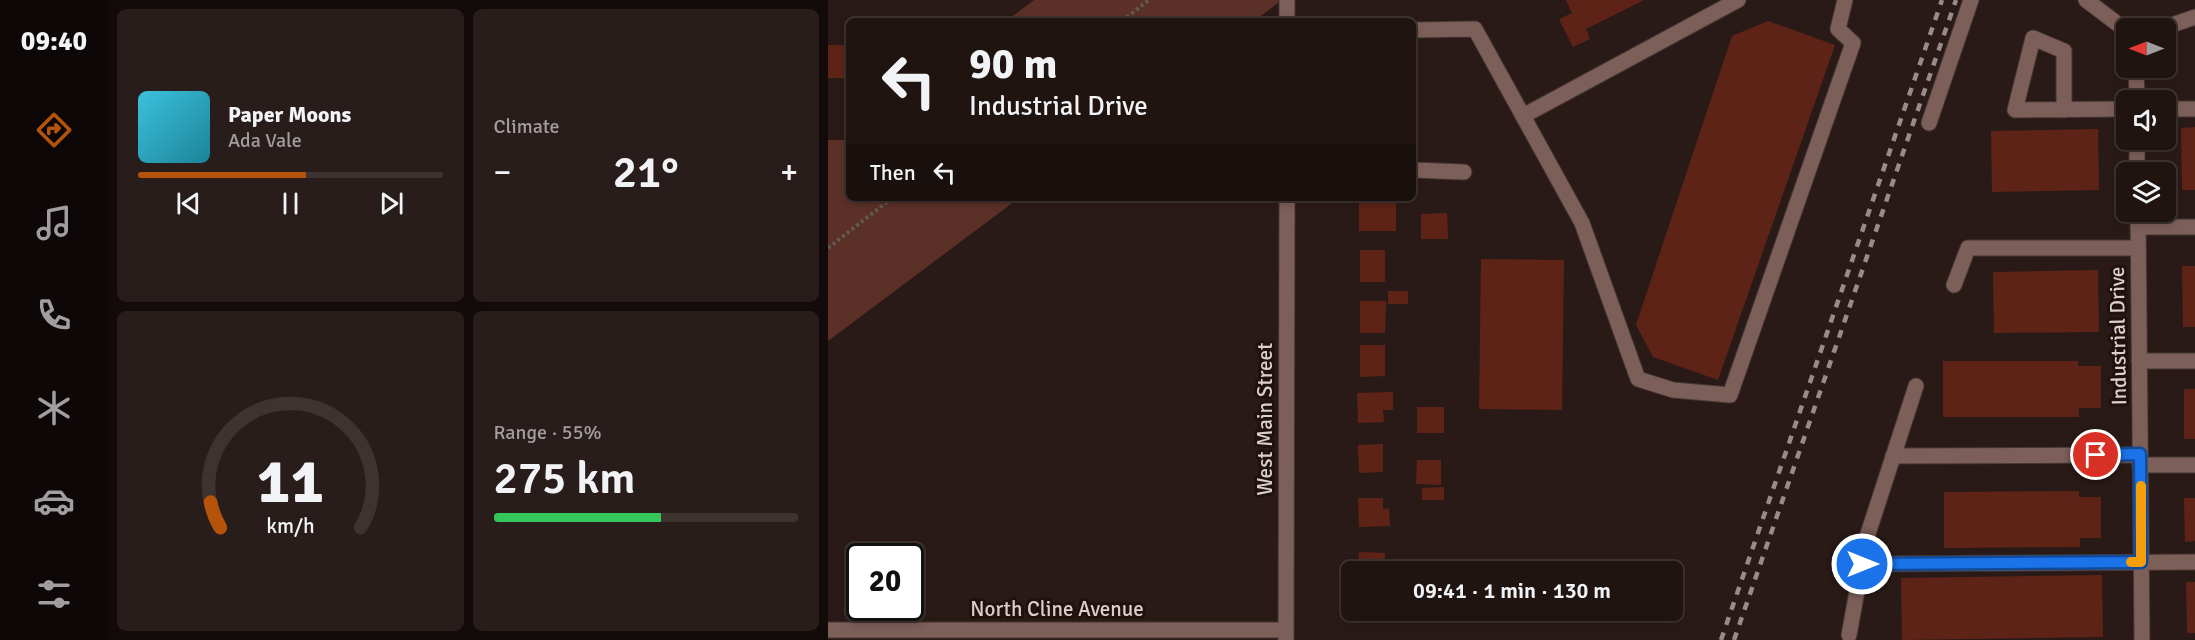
<!DOCTYPE html>
<meta charset="utf-8">
<style>
:root{--surface:#201411;--page:#281d1a;--text:#f1f3f6;--muted:#a29e9f;--line:#3d3331;--accent:#b45309}
body{margin:0;font-family:Signika,sans-serif;background:var(--page);color:var(--text);height:100vh;display:flex;flex-direction:column;font-size:22px;white-space:nowrap}
*{box-sizing:border-box;margin:0}
p{font-size:20px;color:var(--muted)}
.icon{flex:none;width:33px;height:33px;fill:none;stroke:currentColor;stroke-width:2;stroke-linecap:round;stroke-linejoin:round}
.map{position:relative;flex:1;overflow:hidden}
.drawer{display:flex;flex-direction:column;gap:9px;padding:9px;background:#120b09;width:720px}
.drawer>*{flex:none}
.top-card{position:absolute;left:18px;top:18px;width:570px;height:183px;border-radius:9px;box-shadow:0 3px 9px #0003,0 0 0 2px var(--line);background:#201411;color:var(--text);overflow:hidden}
.needle{width:39px;rotate:270deg}
.fabs{position:absolute;left:1288px;top:18px;display:grid;gap:12px}
.fabs a{display:grid;place-items:center;width:60px;height:60px;border-radius:9px;background:var(--surface);box-shadow:0 3px 9px #0003,0 0 0 2px var(--line);font-size:30px}
.speed{position:absolute;left:18px;top:543px;display:flex;gap:12px;font-size:30px;font-weight:700;text-align:center}
.speed>*{display:grid;place-content:center;width:78px;height:78px;border-radius:50%;background:var(--surface);box-shadow:0 3px 9px #0003,0 0 0 2px var(--line);line-height:1}
.speed .limit{border:3px solid #111;border-radius:9px;background:#fff;color:#111}
.pin{position:absolute;display:grid;place-items:center;width:51px;height:51px;color:#fff;margin:-26px;border:3px solid #fff;border-radius:50%;box-shadow:0 2px 6px #0007}
.me{position:absolute;width:66px;margin:-33px;rotate:90deg;stroke-linejoin:round;filter:drop-shadow(0 0 4px #0008)}
.turn{display:flex;align-items:center;gap:21px;height:126px;padding:0 24px;font-size:27px}
.turn .icon{width:78px;height:78px;stroke-width:2.5}
.turn b{display:block;font-size:42px;line-height:51px}
.then{display:flex;align-items:center;height:57px;padding:0 24px;background:#0003;gap:12px;font-size:22px}
.big{font-size:45px;font-weight:600;line-height:1.1}
.drawer .tile{flex:1;display:flex;flex-direction:column;justify-content:center;gap:9px;min-width:0;padding:0 21px;border-radius:9px;background:var(--page)}
.drawer .dial{align-items:center;gap:0}
.dial svg{height:156px;overflow:visible;fill:none;stroke:var(--line);stroke-width:7;stroke-linecap:round;text-anchor:middle}
.dial text{fill:var(--text);stroke:none}
.song{display:flex;align-items:center;gap:18px}
.cover{width:72px;height:72px;border-radius:9px;background:linear-gradient(135deg,hsl(190 70% 55%),hsl(190 70% 35%))}
.played{height:6px;border-radius:3px;background:linear-gradient(90deg,var(--accent) 55%,var(--line) 55%)}
.keys{display:flex;justify-content:space-around;direction:ltr}
.heat{display:flex;justify-content:space-between;align-items:center;font-size:33px;direction:ltr}
.charge{height:9px;border-radius:4px;background:linear-gradient(90deg,#34c759 55%,var(--line) 0)}
.drawer .tiles{flex:1;display:grid;gap:9px;grid-template-columns:repeat(2,1fr)}
.trip{position:absolute;left:513px;top:561px;width:342px;height:60px;border-radius:9px;background:var(--surface);box-shadow:0 3px 9px #0003,0 0 0 2px var(--line);font-weight:600;line-height:60px;text-align:center}
main{display:flex;flex:1;min-height:0}
.tabs{display:flex;flex-direction:column;width:108px;justify-content:space-around;align-items:center;background:#0d0807;color:var(--muted)}
.tabs .icon{width:42px;height:42px}
.tabs .active{color:var(--accent)}
.tabs b{font-size:27px;color:var(--text)}
.map>svg:first-child{display:block}
.green{fill:#5b3027}
.building{fill:#5e2317}
.lines{fill:none;stroke-linecap:round;stroke-linejoin:round}
.minor-casing{stroke:#463734;stroke-width:17}
.path{stroke:#655754;stroke-width:4;stroke-dasharray:3 3;stroke-linecap:butt}
.minor{stroke:#7d5f59;stroke-width:15}
.rail{stroke:#998b89;stroke-width:4.5;stroke-dasharray:8 8;stroke-linecap:butt}
.route-casing{stroke:#114b97;stroke-width:15}
.route{stroke:#1a73e8;stroke-width:10}
.slow{stroke:#f59e0b;stroke-width:10}
.labels{text-anchor:middle;stroke-width:6;stroke-linejoin:round;paint-order:stroke}
.street-label{font-size:21px;fill:#dbcfcd;stroke:#20110e}
</style>
<main>
<nav class="tabs">
<b>09:40</b>
<svg class="icon active" aria-label="directions" viewBox="0 0 24 24"><path d="M12 3l9 9-9 9-9-9zM9 14v-3h6M13 9l2 2-2 2"/></svg>
<svg class="icon" aria-label="music" viewBox="0 0 24 24"><path d="M9 18V5l10-2v13"/><circle cx="6" cy="18" r="3"/><circle cx="16" cy="16" r="3"/></svg>
<svg class="icon" aria-label="phone" viewBox="0 0 24 24"><path d="M5 4h4l2 5-3 2q2 4 5 5l2-3 5 2v4C11 20 4 13 5 4z"/></svg>
<svg class="icon" aria-label="climate" viewBox="0 0 24 24"><path d="M12 3v18M4 7l16 10M4 17L20 7"/></svg>
<svg class="icon" aria-label="car" viewBox="0 0 24 24"><path d="M5 17H2v-5l4-1 3-4h7l3 4 3 1v5h-3M9 17h6M6 11h13"/><circle cx="7" cy="17" r="2"/><circle cx="17" cy="17" r="2"/></svg>
<svg class="icon" aria-label="filters" viewBox="0 0 24 24"><path d="M4 7h16M4 17h16"/><circle cx="9" cy="7" r="2"/><circle cx="15" cy="17" r="2"/></svg>
</nav>
<section class="drawer">
<div class="tiles">
<div class="tile">
<div class="song"><i class="cover"></i><div><b>Paper Moons</b><p>Ada Vale</p></div></div>
<div class="played"></div>
<div class="keys"><svg class="icon" aria-label="previous" viewBox="0 0 24 24"><path d="M18 5L8 12l10 7zM5 5v14"/></svg><svg class="icon" aria-label="pause" viewBox="0 0 24 24"><path d="M8 5v14M16 5v14"/></svg><svg class="icon" aria-label="next" viewBox="0 0 24 24"><path d="M6 5l10 7-10 7zM19 5v14"/></svg></div>
</div>
<div class="tile"><p>Climate</p>
<div class="heat"><a>−</a><b class="big">21°</b><a>+</a></div>
</div>
<div class="tile dial"><svg viewBox="0 0 100 80">
<path d="M14 69A42 42 0 1 1 86 69"/>
<path d="M14 69A42 42 0 0 1 9 56" stroke="#b45309"/>
<text x="50" y="56" font-size="32" font-weight="700">11</text>
<text x="50" y="72" font-size="11">km/h</text>
</svg></div>
<div class="tile"><p>Range · 55%</p><b class="big">275 km</b><div class="charge"></div></div>
</div>
</section>
<div class="map">
<svg width="1367" height="640" viewBox="0 0 1367 640">
<rect width="100%" height="100%" fill="#2a1a17"/>
<g class="green">
<path d="M206,0H454L426,21H178Z"/>
<path d="M0,140H21V198H191L0,341Z"/>
</g>
<g class="building">
<path d="M738,0H816L758,29L762,39L745,47L731,19L744,13Z"/>
<path d="M940,21L1007,45L890,380L825,357L808,325L904,36Z"/>
<rect x="0" y="45" width="21" height="33"/>
<path d="M1367,127V190H1354L1353,128Z"/>
<path d="M1270,129L1271,190L1164,192L1163,131Z"/>
<path d="M568,202V231H531V203Z"/>
<path d="M619,213L620,239H593V214Z"/>
<rect x="532" y="250" width="25" height="32"/>
<path d="M653,259L736,260L734,410L651,409Z"/>
<path d="M1354,266H1367V327H1355Z"/>
<path d="M1270,270L1271,332L1166,333L1165,272Z"/>
<rect x="560" y="291" width="20" height="13"/>
<path d="M532,301H558L557,333H532Z"/>
<path d="M532,345H557V376L532,377Z"/>
<path d="M1115,361H1250V366H1273V408H1251V417H1115Z"/>
<rect x="1356" y="389" width="11" height="50"/>
<path d="M565,392V410H555L556,422L530,423L529,393Z"/>
<rect x="589" y="407" width="27" height="26"/>
<path d="M555,444V472L531,473L530,445Z"/>
<path d="M589,460H613V485L588,484Z"/>
<path d="M616,487V500H594V488Z"/>
<path d="M1251,491V497H1273V538H1252V547L1116,548V492Z"/>
<path d="M530,498H555V509L561,508L562,526L531,527Z"/>
<path d="M1356,498H1367V541L1357,542Z"/>
<path d="M531,552L557,553L556,572H530Z"/>
<path d="M797,566V572H770V567Z"/>
<path d="M1274,575L1275,637L1074,640L1073,578Z"/>
<path d="M1358,582H1367V633H1359Z"/>
<rect x="532" y="610" width="24" height="11"/>
<path d="M794,610H820V617H795Z"/>
</g>
<g class="lines">
<defs>
<g id="minor">
<path d="M1258,0L1299,31"/>
<path d="M459,21V0"/>
<path d="M1335,28L1367,17"/>
<path d="M585,30L647,29L754,223L810,379L845,390L902,395L1025,43L1010,29L1017,0"/>
<path d="M1308,68L1309,100"/>
<path d="M1338,109H1367"/>
<path d="M1236,110V51L1205,38L1187,110L1299,109"/>
<path d="M695,116L910,0"/>
<path d="M1101,123L1143,0"/>
<path d="M1309,140V172"/>
<path d="M585,170L636,172"/>
<path d="M1310,212L1314,640"/>
<path d="M1310,227H1367"/>
<path d="M1126,285L1140,248H1310"/>
<path d="M1311,361H1367"/>
<path d="M1065,456L1312,455"/>
<path d="M1312,465H1367"/>
<path d="M1038,540L1088,386"/>
<path d="M0,630H457"/>
<path d="M1021,635L1034,564L1367,562"/>
<path d="M458,640L459,198"/>
</g>
</defs>
<use href="#minor" class="minor-casing"/>
<g class="path">
<path d="M294,21L321,0"/>
<path d="M0,248L64,198"/>
</g>
<use href="#minor" class="minor"/>
<g class="rail">
<path d="M893,640L1114,0"/>
<path d="M906,640L1128,0"/>
</g>
</g>
<g class="lines">
<defs>
<path id="route" d="M1034,564L1313,562L1312,454L1268,455"/>
</defs>
<use href="#route" class="route-casing"/>
<use href="#route" class="route"/>
<path class="slow" d="M1303,562H1313V486"/>
</g>
<g class="labels">
<g class="street-label">
<text transform="translate(1290 336) rotate(-91)" y="7">Industrial Drive</text>
<text transform="translate(437 419) rotate(-90)" y="7">West Main Street</text>
<text x="229" y="616">North Cline Avenue</text>
</g>
</g>
</svg>
<div class="fabs">
<a><svg class="needle" viewBox="-14 -14 28 28"><path d="M0-13l5 13h-10z" fill="#e53935"/><path d="M0 13l5-13h-10z" fill="#a29e9f"/></svg></a>
<a><svg class="icon" aria-label="sound" viewBox="0 0 24 24"><path d="M4 9h4l5-4v14l-5-4H4zM17 9q2 3 0 6"/></svg></a>
<a><svg class="icon" aria-label="layers" viewBox="0 0 24 24"><path d="M12 4l9 5-9 5-9-5zM3 14l9 5 9-5"/></svg></a>
</div>
<div class="speed"><div class="limit">20</div></div>
<div class="pin" style="left:1268px;top:455px;background:#d93025"><svg class="icon" aria-label="arrive" viewBox="0 0 24 24"><path d="M6 21V4h12l-3 4 3 4H6"/></svg></div>
<svg class="me" style="left:1034px;top:564px" viewBox="-20 -20 40 40"><circle r="17" fill="#1a73e8" stroke="#fff" stroke-width="3"/><path d="M0-11L8 9 0 5-8 9z" fill="#fff"/></svg>
<div class="trip">09:41 · 1 min · 130 m</div>
<div class="top-card">
<div class="turn"><svg class="icon" aria-label="left" viewBox="0 0 24 24"><path d="M17 20v-9H6M10 6l-5 5 5 5"/></svg><div><b>90 m</b>Industrial Drive</div></div>
<div class="then">Then<svg class="icon" aria-label="left" viewBox="0 0 24 24"><path d="M17 20v-9H6M10 6l-5 5 5 5"/></svg></div>
</div>
</div>
</main>
